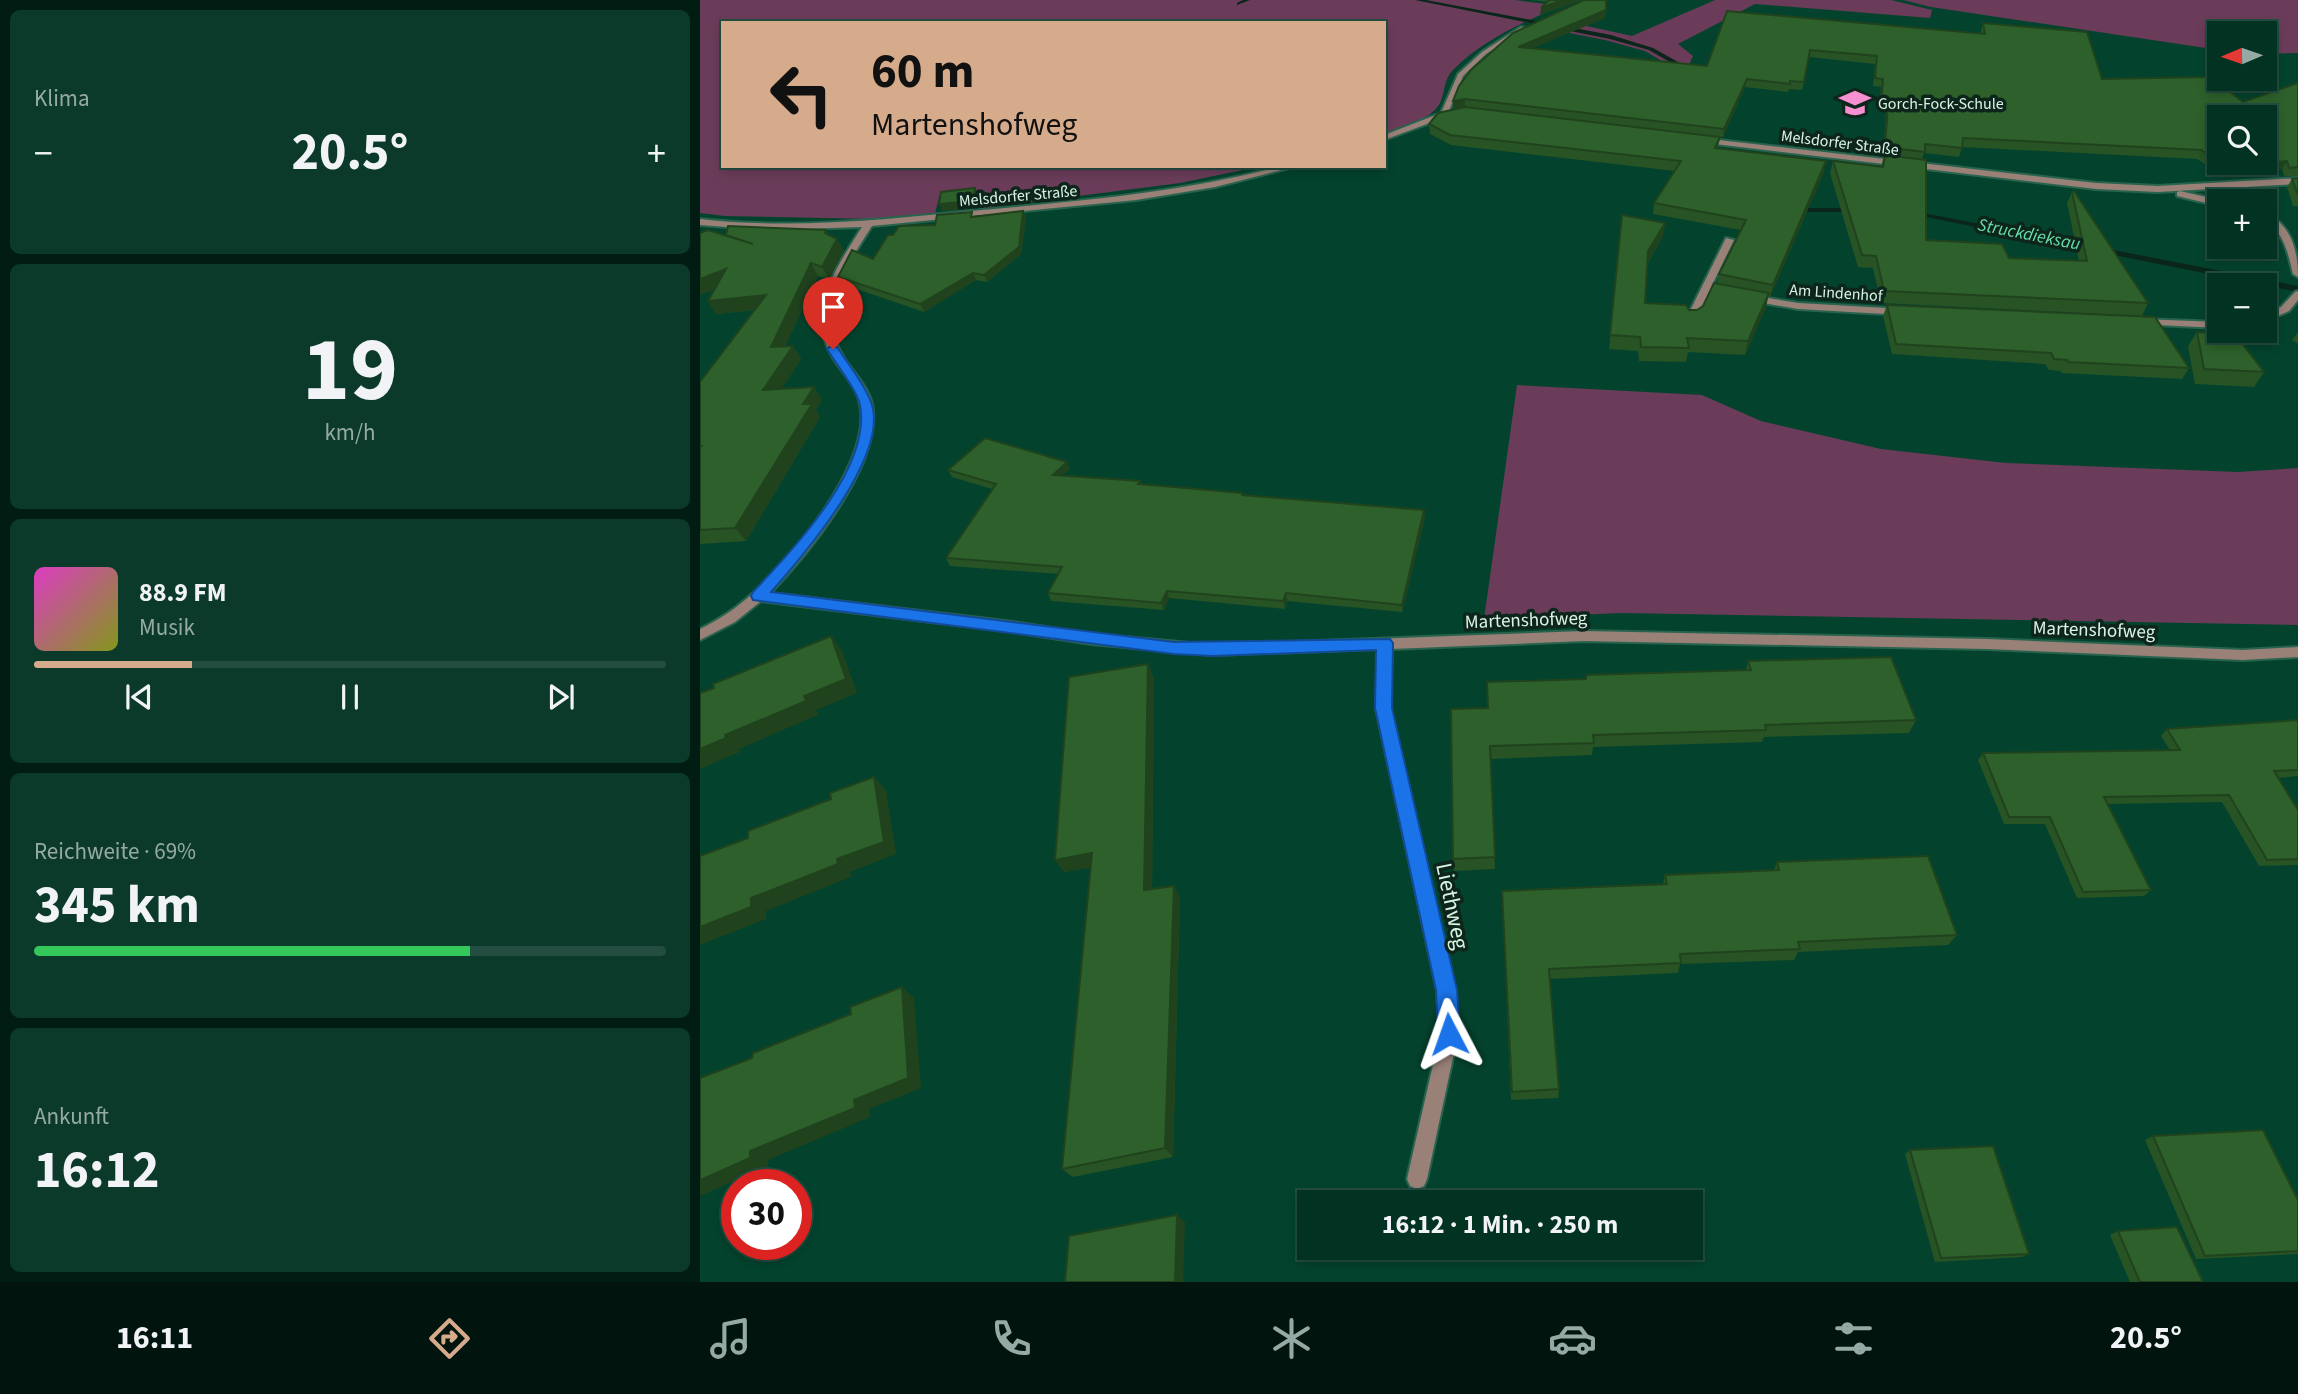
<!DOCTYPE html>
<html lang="de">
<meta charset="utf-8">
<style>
:root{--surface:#023222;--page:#0c3a2a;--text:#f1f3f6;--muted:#96aaa5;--line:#234d40;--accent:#d6ab8b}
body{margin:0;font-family:"Source Sans 3",sans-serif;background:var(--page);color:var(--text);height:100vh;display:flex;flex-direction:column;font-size:26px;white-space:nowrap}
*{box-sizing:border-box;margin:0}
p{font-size:23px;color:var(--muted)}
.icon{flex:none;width:38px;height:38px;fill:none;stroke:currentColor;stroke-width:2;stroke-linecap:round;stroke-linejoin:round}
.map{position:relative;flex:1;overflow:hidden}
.panel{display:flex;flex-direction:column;gap:10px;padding:10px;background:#011c13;width:700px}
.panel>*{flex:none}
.top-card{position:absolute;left:21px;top:21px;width:665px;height:147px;border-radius:0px;box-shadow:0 4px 10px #0003,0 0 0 2px var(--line);background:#d6ab8b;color:#111;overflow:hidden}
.needle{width:46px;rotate:268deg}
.controls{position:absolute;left:1507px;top:21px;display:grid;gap:14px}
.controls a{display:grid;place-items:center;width:70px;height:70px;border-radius:0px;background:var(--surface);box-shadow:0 4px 10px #0003,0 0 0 2px var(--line);font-size:35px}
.speed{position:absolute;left:21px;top:1169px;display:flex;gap:14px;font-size:35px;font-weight:700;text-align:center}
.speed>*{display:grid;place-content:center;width:91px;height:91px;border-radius:50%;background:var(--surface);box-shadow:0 4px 10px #0003,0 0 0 2px var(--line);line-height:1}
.speed .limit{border:10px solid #d22;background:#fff;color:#111}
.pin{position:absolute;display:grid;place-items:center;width:60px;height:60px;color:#fff;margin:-72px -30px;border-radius:50% 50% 50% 0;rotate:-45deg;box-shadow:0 0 7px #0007}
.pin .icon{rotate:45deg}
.me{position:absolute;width:77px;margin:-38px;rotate:356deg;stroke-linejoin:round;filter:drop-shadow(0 0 5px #0008)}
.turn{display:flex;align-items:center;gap:24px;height:147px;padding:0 35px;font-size:32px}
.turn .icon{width:91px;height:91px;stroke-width:2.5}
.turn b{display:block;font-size:49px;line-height:60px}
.big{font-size:52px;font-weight:700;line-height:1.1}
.panel .widget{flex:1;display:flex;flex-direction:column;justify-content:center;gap:10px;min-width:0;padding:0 24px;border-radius:10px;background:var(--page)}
.panel .dial{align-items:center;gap:0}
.dial b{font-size:91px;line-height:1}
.song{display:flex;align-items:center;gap:21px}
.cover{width:84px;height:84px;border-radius:10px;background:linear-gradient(135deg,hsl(310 70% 55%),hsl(70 70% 35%))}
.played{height:7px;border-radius:4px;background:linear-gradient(90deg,var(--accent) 25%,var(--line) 25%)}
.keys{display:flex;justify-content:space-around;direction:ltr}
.heat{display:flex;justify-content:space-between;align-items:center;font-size:38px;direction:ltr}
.charge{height:10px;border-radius:5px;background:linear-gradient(90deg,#34c759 69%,var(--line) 0)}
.trip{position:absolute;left:597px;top:1190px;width:406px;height:70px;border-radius:0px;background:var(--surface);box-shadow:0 4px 10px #0003,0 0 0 2px var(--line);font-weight:700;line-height:70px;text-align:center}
.tab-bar{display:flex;height:112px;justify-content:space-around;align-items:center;background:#01140e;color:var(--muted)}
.tab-bar .icon{width:49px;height:49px}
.tab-bar .current{color:var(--accent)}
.tab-bar b{font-size:32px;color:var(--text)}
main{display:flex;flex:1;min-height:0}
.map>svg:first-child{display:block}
.green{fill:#6a3c59}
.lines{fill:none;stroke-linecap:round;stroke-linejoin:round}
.stream{fill:#0a251a;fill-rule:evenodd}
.minor-casing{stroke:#29634e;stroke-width:4}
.minor{fill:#998178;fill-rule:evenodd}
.wall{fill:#275325;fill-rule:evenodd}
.shaded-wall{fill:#20431e}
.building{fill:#2d602b;stroke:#20431e;stroke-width:2}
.route{fill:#1a73e8;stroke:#114b97;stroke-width:2}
.labels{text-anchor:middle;stroke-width:7;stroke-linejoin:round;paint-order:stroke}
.far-poi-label{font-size:16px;fill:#d8f4e5;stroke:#0d251a;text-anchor:start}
.far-street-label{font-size:16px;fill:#d8f4e5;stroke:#0d251a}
.far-water-label{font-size:18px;font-style:italic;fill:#68ddaa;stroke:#0d251a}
.street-label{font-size:19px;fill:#d8f4e5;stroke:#0d251a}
.near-street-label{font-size:23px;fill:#d8f4e5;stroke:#0d251a}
</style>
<main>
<section class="panel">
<div class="widget"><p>Klima</p>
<div class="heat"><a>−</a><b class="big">20.5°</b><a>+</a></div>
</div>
<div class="widget dial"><b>19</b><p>km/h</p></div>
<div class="widget">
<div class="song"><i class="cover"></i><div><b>88.9 FM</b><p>Musik</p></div></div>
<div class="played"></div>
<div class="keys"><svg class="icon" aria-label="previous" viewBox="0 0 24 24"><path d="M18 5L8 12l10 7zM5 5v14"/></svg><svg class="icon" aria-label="pause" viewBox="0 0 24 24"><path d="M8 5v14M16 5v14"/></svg><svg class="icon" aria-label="next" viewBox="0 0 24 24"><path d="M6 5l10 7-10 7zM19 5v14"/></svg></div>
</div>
<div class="widget"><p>Reichweite · 69%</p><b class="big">345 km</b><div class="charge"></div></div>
<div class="widget"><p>Ankunft</p><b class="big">16:12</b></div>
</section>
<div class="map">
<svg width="1598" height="1282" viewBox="0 0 1598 1282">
<rect width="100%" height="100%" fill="#03432d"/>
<g class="green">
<path d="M0,0H815L862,6C825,21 783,40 754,69C743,80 746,90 740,103C730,121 702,127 684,134V23H23V166H562L480,183L284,208L285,191L239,197L235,214L174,219L25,216L0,213Z"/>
<path d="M1015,0H1191L1232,10L1230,18L1055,4L978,44L993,56L989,65L965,63L945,51L905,40L838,27L855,19L932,36Z"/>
<path d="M1203,0H1598V53L1565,54L1564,33H1519V50L1231,7Z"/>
<path d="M817,385L1002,395L1061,421L1181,449L1306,463L1538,472L1598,468V625L922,613L784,619Z"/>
</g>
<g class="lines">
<g class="stream">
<path d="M543,0H550L537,5V3Z"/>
<path d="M715,0H726L911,35L953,48L980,63L979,78L976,80L973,78L975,65L949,50L910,39Z"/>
<path d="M1096,208H1158L1162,210L1158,212H1099L1095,210Z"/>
<path d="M1208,210L1598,286V292L1211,214H1208Z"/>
</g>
<defs>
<g id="minor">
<path d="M821,27L826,28L786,54L763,76L749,111L751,115L684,140V135L741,113L758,74L782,52Z"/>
<path d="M1001,138L1396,183L1458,186L1598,178V184L1458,192L1396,189L998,142V138Z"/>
<path d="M583,166H597L515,187L436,200L172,226C146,267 113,311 144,358C153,372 168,387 172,404C184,461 108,555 70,593L313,622L392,634L512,645L883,631L1287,639L1543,650L1598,647V657L1543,660L1287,649L883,641L692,649L690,708L755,990L758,1034L727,1179L724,1186L717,1189L710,1186L707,1179L740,1034L737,990L676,708L678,649L512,655L392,644L313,632L61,601L35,622L0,640V629C16,621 31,612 45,600C88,564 173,463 160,404C157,387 142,372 133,358C104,311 137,267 162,227L69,230L0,225V219C95,230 187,219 282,210C383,201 484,192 583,166Z"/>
<path d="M1480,191L1519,200L1522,201H1519V206L1477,196V192Z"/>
<path d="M1564,212C1591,224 1598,250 1598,277L1593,274C1588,253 1584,232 1564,219Z"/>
<path d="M1026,238L1034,240L1011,287L1034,294L1029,297L1009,293L995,321H987L986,319Z"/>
<path d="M1598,291V300L1589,311L1564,322V315L1581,307L1595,292Z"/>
<path d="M1049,295L1098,303L1203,309L1208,312L1203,315L1098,309L1046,300L1044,298Z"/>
<path d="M1440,319L1519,322V328L1436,324V320Z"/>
</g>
</defs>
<use href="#minor" class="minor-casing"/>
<use href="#minor" class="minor"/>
</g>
<g class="wall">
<path d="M831,0H881L840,15L847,2Z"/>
<path d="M884,0L905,18L832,48L1007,66L1027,11L1281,34V31L1283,23L1402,79L1543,102L1598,83V176H1584L1582,169L1524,176L1497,159L1262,147L1259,157L1224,153L1222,159L1226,240L1309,258L1379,261L1367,203L1372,192L1448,303L1442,316L1181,303L1173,268L1158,267L1130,173L1133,161L1181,167L1184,156H1183L1186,112L1179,111L1181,87L1173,86L1175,64L1109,57L1102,90L1089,89L1088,92L1045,87L1023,137H1020L1018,148L1124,172L1070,297L1068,296L1066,307L1045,355L988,352L986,362L939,361L938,351L909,349L922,215L963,236L948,263L945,303L989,310H997L1003,306L1017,283L1019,274L1041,230L953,214L954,203L975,171L751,145L730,134L729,124L753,109V101ZM1519,117L1564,163H1519Z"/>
<path d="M1598,178V206H1593L1587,187L1592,179Z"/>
<path d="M323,211L326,218L321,254L287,282L276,280L224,312L142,284L138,277L173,259L193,235L273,216Z"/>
<path d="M126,230L129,235L137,239L144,251L129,279L118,276L85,346H93L101,359L81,389L122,400L116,410L120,417L46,541L0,544V382L55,310L16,314L8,301L15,289L0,295V233L27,236Z"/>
<path d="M1187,305L1489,368L1482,379L1362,373L1361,371L1349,370L1345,364L1192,354L1183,316Z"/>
<path d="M1497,332L1564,372L1554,387L1495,384L1488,346Z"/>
<path d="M1598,332V344L1592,340Z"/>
<path d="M370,469L363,475L440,481L441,485L542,493L543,495L725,518L702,612L587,601L585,609L469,598L464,610L351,601L348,593L359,574L250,566L246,558L292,489L252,477L248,470Z"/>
<path d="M1048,661L1216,720L1209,733L1064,737L1062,742L893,747L892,755L791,759L795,869L754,871L753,859L788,708L885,679L886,675L1046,670Z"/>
<path d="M448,664L454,679L452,889L474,886L480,898L473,1157L373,1177L362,1169L391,867L364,872Z"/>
<path d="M1598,720V776L1578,778L1598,810V865L1559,866L1522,802L1407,804L1451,890L1444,896L1377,898L1345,824H1304L1278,760L1283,753L1470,750L1461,736L1467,729Z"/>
<path d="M1077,862L1257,935L1248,945L1098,952L1094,960L980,964L978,973L849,979L859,1089L858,1098L811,1100L802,891L963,884L965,875L1074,870Z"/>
<path d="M1453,1136L1598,1200V1254L1496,1259L1445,1140Z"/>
<path d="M1210,1150L1329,1254L1322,1257L1235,1262L1205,1154Z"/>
<path d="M1418,1231L1503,1282H1430L1410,1235Z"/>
</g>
<g class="shaded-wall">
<path d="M862,0H881L840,15L841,8Z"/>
<path d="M906,10L905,18L818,54V47Z"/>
<path d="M1047,79L1045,87L1023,137L1024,129Z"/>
<path d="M765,99V107L753,109V101Z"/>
<path d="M1126,161L1124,172L1070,297L1073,285Z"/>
<path d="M1587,161L1582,169L1524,176L1528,167Z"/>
<path d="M275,188L277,195L276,208L242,211L239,204Z"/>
<path d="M323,211L326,218L321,254L287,282L284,275Z"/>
<path d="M965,223L963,236L947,264L948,251Z"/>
<path d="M137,239L144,251L129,279L122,267Z"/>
<path d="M111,263L118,276L79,360L71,347Z"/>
<path d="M26,269L34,281L0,295V279Z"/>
<path d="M273,273L276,280L224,312L220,304Z"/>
<path d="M1069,293L1066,307L1045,355L1048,341Z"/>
<path d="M66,295L74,308L16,314L8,301Z"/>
<path d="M93,346L101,359L72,403L63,390Z"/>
<path d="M114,387L122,400L116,410L120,417L46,541L35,528Z"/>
<path d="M367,462L370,469L356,482L353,475Z"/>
<path d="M724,510L725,518L702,612V605Z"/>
<path d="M467,591L469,598L464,610L461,603Z"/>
<path d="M586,593L587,601L585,609L583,601Z"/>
<path d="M131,636L142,651L157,693L116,710L118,715L39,749L40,752L0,769V749L25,735L104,696Z"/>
<path d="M448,664L454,679L452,903L444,890Z"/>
<path d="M174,777L186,790L196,854L150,872L151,877L66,911V919L0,945V927L51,898L137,859Z"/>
<path d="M392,853L400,866L364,872L355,860Z"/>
<path d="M474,886L480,898L473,1157L465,1148Z"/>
<path d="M202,987L214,998L221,1088L169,1109L170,1117L68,1160V1166L0,1196V1180L50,1151L154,1100Z"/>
<path d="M477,1215L485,1222L483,1282H475Z"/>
</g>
<g class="building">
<path d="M849,0H862L841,8Z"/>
<path d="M884,0H906V10L818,47L1007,66L1027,11L1285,34L1283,23L1387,32L1402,79L1511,77L1543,102L1598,83V167L1589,168L1587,161L1528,167L1521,163H1564V117H1519V161L1501,150L1263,138L1262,148L1225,144V152L1185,147L1188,103H1181L1183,79L1175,78L1177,56L1110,50L1104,82L1090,81V84L1047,79L1024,129L765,99L753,101L759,86L771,70L813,33Z"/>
<path d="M765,107L1020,137L1015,148L1126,161L1073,285L1019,274L1046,220L954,203L981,161L750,135L729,124L738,113Z"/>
<path d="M1185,155L1226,160V240L1302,244L1309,258L1387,261L1372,192L1374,191L1448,303L1184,291L1176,256L1162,255L1133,161L1183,167Z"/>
<path d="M1598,178V195L1592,179Z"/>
<path d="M275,188L273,201L239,204L241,192Z"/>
<path d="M323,211L319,247L284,275L273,273L220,304L138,277L152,250L173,259L188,235H193L199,226L235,225L237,215L272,212L271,217Z"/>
<path d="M922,215L965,223L948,251L945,303L986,305L989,310H997L1003,306L1014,283L1069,293L1048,341L987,338L989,348L941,347L940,337L910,335Z"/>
<path d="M28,226L126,230L125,233L137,239L122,267L111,263L71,347L93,346L63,390L114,387L103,404H112L35,528L0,530V447L1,446H0V382L66,295L8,301L26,269L0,279V233L8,230L53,244L26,235Z"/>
<path d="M1187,305L1455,317L1489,368L1368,362L1367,360L1354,359L1351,353L1196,344Z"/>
<path d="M1497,332L1535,334L1564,372L1504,369Z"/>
<path d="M285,438L367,462L353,475L440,481L438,484L542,493V495L724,510L702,605L586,593L583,601L467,591L461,603L348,593L362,567L246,558L296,484L248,470Z"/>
<path d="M131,636L146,679L104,696L106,701L25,735L26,738L0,749V693L14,688L13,684Z"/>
<path d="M1191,657L1216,720L1065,725L1066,730L893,735L894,743L790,746L795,857L753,859L751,709L788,708L787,682L886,679V675L1051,670L1048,661Z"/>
<path d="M448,664L444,890L474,886L465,1148L362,1169L392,853L355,860L369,677Z"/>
<path d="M1598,720V770L1574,771L1598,810V859L1567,860L1529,795L1404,797L1451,890L1383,892L1350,817H1309L1283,753L1480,750L1467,729Z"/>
<path d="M174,777L184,842L137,859L138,864L51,898V907L0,927V856L48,838V831L131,799L130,793Z"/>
<path d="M1228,856L1257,935L1098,942L1100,949L980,954L981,963L849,969L859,1089L812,1092L802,891L967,884L965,875L1079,870L1077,862Z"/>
<path d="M202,987L208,1078L154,1100L155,1108L50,1151V1158L0,1180V1078L52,1058L53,1053L151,1014L150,1007Z"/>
<path d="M1563,1130L1598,1200V1251L1505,1256L1453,1136Z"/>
<path d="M1293,1146L1329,1254L1241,1258L1210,1150Z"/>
<path d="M477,1215L475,1282H365L369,1236Z"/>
<path d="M1477,1227L1503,1282H1440L1418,1231Z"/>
</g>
<path class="route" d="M129,347H137C148,364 164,383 171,402C191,454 104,555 71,592L474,642L690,639L693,643L692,708L757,990L760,1034L757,1042L749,1045L742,1042L738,1034L736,990L675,708L676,650L512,656L474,654L53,600L51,596L53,592C92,550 172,468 160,405C157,390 136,364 127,349Z"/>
<defs>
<symbol id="school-bare" viewBox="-9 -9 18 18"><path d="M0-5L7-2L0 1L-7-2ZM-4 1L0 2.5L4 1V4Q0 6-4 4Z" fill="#f690d0" stroke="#0d251a" stroke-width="2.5" paint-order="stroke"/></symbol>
</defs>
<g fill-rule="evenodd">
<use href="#school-bare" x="1133" y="81" width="44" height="44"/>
</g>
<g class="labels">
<g class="far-poi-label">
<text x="1178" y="109">Gorch-Fock-Schule</text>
</g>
<g class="far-street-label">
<text transform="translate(1140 142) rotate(7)" y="6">Melsdorfer Straße</text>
<text transform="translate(318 195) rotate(-5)" y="6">Melsdorfer Straße</text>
<text transform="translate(1136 292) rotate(4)" y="6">Am Lindenhof</text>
</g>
<g class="far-water-label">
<text transform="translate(1329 234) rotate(11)" y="6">Struckdieksau</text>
</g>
<g class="street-label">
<text transform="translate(826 619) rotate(-2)" y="7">Martenshofweg</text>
<text transform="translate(1394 629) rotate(2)" y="7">Martenshofweg</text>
</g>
<g class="near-street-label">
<text transform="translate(753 906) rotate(78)" y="8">Liethweg</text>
</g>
</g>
</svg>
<div class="controls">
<a><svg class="needle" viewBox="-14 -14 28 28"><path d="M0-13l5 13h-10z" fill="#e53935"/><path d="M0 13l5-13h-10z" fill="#96aaa5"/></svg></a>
<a><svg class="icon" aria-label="search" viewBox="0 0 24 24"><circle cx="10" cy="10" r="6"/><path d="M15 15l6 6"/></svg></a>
<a>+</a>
<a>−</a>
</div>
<div class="speed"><div class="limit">30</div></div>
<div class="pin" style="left:133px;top:349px;background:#d93025"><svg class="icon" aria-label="arrive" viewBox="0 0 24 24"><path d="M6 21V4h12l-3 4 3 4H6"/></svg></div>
<svg class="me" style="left:749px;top:1034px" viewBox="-20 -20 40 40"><path d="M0-17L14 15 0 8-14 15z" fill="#1a73e8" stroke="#fff" stroke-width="4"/></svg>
<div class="trip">16:12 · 1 Min. · 250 m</div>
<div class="top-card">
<div class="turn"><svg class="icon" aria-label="left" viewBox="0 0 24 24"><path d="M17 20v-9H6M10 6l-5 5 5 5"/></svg><div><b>60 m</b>Martenshofweg</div></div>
</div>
</div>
</main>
<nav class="tab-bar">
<b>16:11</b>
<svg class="icon current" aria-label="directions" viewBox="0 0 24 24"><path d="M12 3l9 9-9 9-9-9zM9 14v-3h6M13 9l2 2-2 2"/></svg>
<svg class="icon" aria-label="music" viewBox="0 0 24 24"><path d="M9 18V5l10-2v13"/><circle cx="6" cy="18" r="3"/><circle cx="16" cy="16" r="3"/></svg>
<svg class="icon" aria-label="phone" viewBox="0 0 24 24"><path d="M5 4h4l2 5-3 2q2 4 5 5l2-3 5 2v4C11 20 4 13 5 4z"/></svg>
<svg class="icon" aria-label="climate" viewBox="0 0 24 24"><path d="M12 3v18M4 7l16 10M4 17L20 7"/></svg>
<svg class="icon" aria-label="car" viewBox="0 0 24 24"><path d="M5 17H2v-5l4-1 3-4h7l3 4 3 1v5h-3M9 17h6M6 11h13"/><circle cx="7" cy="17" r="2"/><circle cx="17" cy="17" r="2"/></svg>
<svg class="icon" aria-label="filters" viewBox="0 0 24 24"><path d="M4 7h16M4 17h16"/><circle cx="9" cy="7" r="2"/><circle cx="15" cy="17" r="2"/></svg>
<b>20.5°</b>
</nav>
